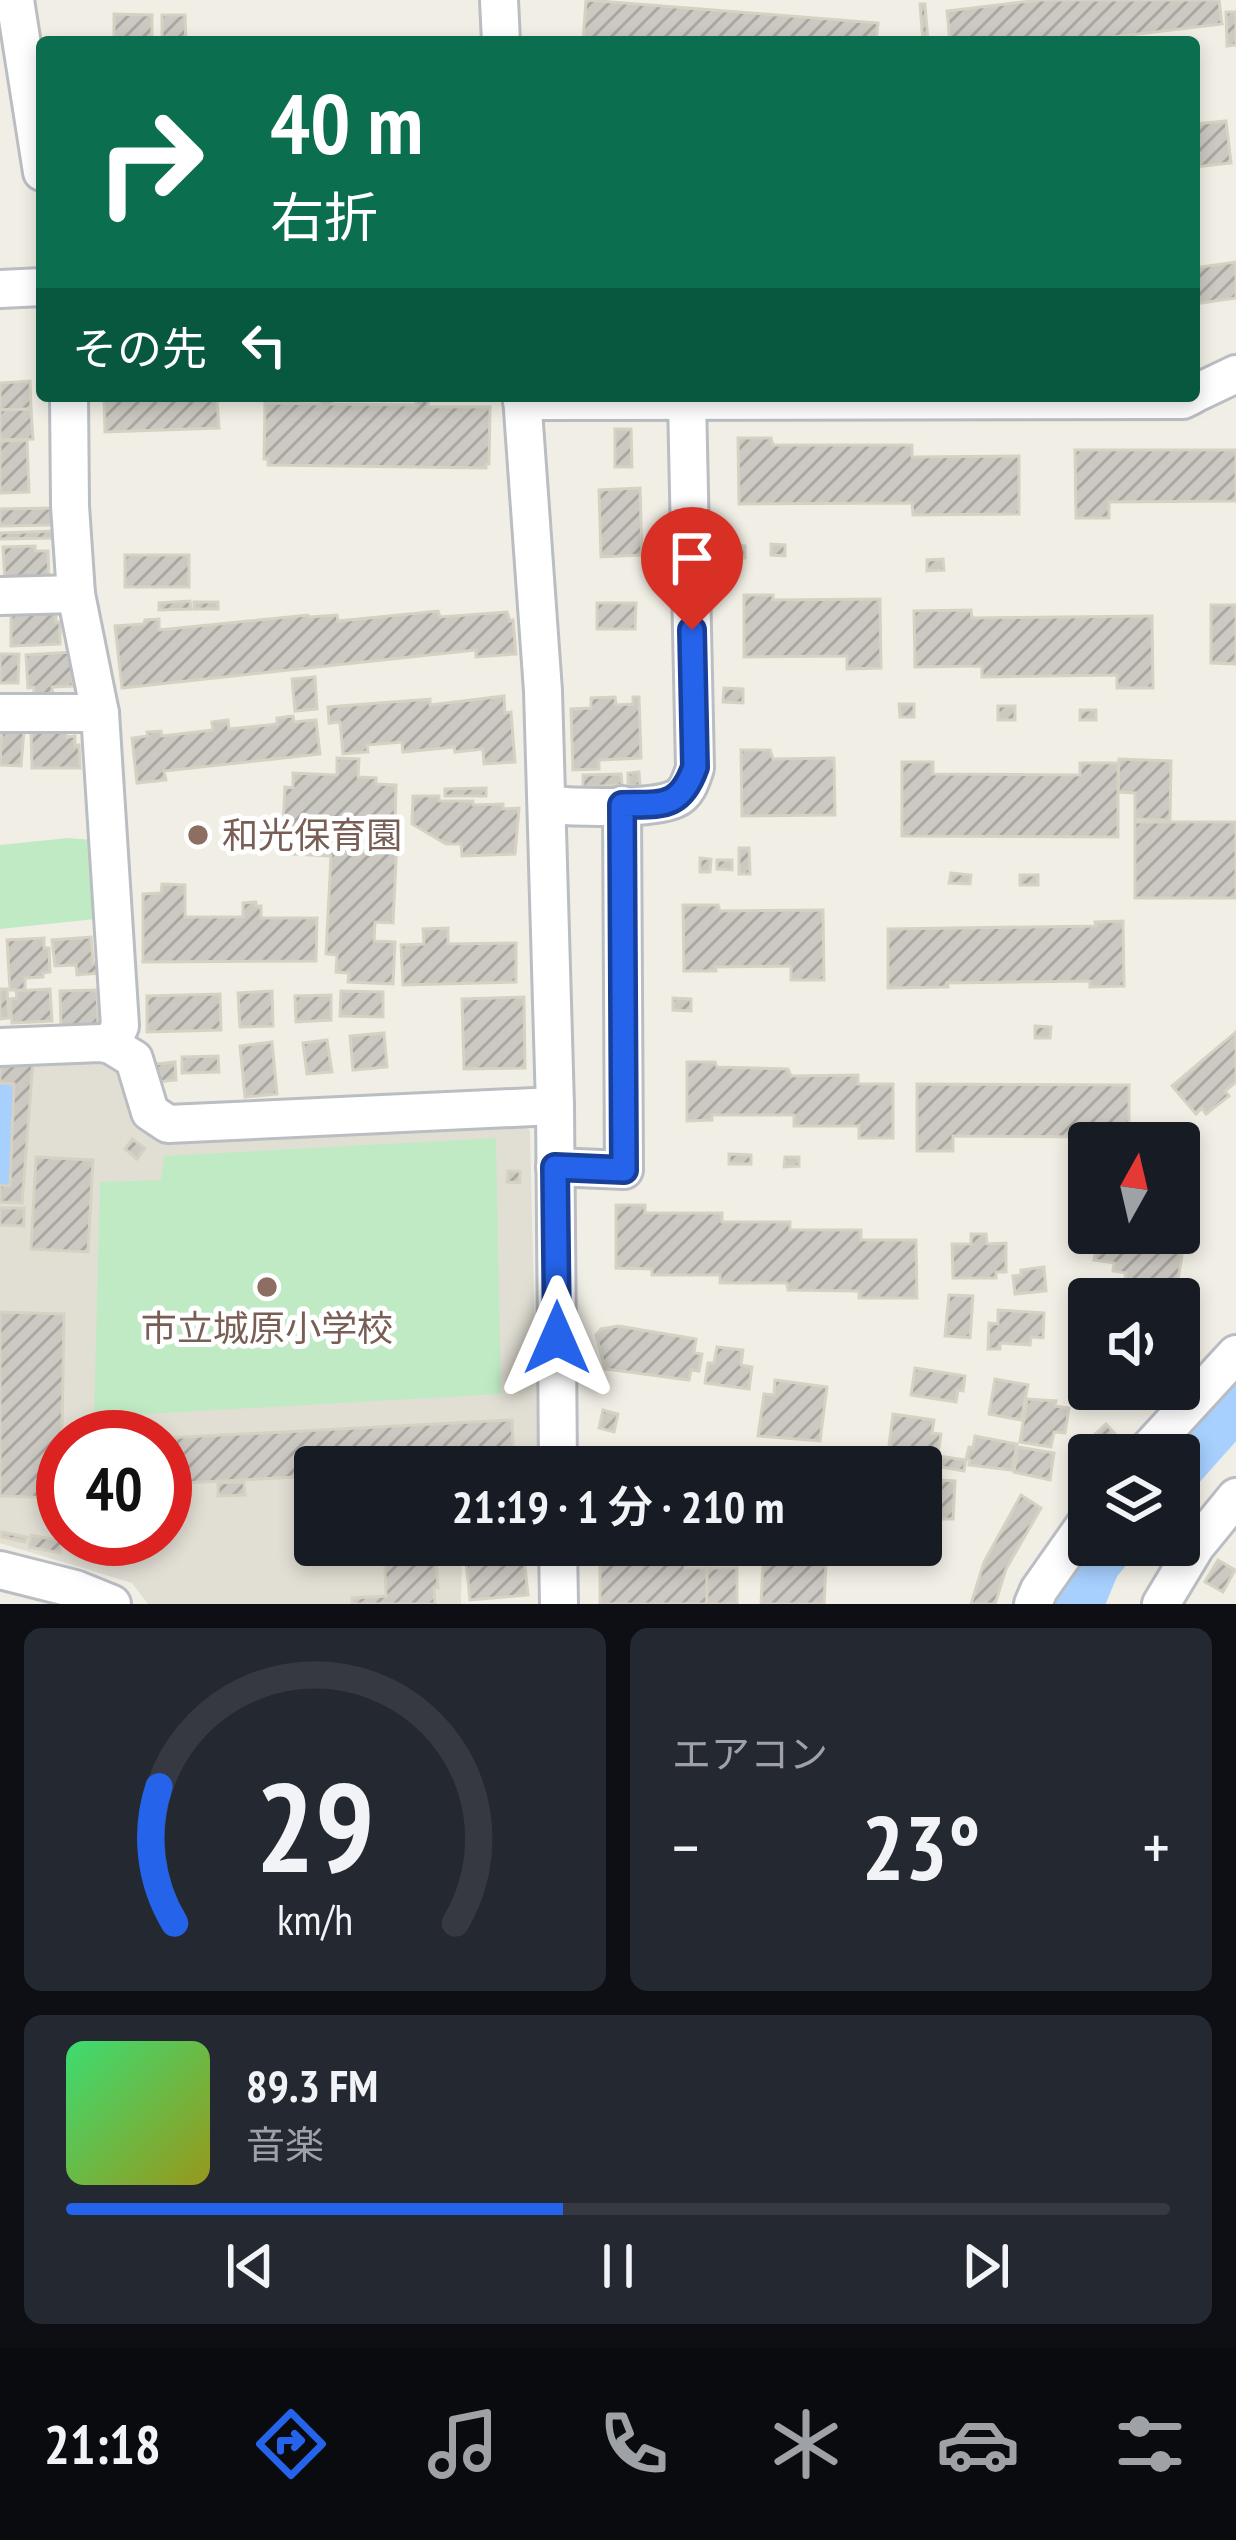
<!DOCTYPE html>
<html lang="ja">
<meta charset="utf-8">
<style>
:root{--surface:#171b24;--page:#242831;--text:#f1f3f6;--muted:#9ea1a6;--line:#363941;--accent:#2563eb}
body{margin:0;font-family:"PT Sans Narrow","Noto Sans JP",sans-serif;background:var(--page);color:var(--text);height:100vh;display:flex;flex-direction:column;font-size:45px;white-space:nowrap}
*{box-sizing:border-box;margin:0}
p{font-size:39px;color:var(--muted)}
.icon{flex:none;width:66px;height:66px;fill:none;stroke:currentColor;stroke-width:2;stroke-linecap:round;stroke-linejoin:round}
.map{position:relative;height:1604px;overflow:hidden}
.drawer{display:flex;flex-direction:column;gap:24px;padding:24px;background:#0d0f14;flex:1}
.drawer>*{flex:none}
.hud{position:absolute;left:36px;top:36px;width:1164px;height:366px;border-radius:12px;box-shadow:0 6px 18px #0003;background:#0b6e4f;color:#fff;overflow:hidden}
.needle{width:78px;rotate:8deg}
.fabs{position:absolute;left:1068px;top:1122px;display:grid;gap:24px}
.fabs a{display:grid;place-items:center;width:132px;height:132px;border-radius:12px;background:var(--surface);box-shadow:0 6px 18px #0003;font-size:60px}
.speed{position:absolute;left:36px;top:1410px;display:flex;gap:24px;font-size:60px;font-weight:700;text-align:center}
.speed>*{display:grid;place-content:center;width:156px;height:156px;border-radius:50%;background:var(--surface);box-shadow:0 6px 18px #0003;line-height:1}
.speed .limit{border:18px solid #d22;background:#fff;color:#111}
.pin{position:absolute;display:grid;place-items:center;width:102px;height:102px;color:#fff;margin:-123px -51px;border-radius:50% 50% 50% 0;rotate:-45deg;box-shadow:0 0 12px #0007}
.pin .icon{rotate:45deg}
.me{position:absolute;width:132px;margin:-66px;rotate:0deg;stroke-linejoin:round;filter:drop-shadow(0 0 9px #0008)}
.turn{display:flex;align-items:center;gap:42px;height:252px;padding:0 36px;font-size:54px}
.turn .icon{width:156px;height:156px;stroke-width:2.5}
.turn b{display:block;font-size:84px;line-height:102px}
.then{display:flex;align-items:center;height:114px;padding:0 36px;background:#0003;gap:24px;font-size:45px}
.big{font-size:90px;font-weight:600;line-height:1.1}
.drawer .widget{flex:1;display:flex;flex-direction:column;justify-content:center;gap:18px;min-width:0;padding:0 42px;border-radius:18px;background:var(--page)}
.drawer .dial{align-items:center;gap:0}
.dial svg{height:312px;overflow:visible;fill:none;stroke:var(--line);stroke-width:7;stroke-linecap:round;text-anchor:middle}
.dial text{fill:var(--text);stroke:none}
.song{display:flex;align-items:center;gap:36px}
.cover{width:144px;height:144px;border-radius:18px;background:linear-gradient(135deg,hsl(140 70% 55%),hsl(60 70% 35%))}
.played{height:12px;border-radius:6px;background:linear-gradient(90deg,var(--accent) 45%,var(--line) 45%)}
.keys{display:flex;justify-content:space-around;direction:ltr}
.heat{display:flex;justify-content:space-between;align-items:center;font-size:66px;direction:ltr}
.drawer .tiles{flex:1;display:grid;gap:24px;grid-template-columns:1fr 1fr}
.widget:last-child{grid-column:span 2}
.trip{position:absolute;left:294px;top:1446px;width:648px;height:120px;border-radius:12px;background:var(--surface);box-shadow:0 6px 18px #0003;font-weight:600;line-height:120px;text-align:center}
.dock{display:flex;height:192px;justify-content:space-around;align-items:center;background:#090b0e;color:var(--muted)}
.dock .icon{width:84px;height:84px}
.dock .selected{color:var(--accent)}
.dock b{font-size:54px;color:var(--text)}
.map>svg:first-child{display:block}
.education{fill:#e1dfd4;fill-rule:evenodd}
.green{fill:#c0eac4}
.water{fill:#a7d0ff}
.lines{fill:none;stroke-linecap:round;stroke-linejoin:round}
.river{stroke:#a7d0ff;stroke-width:51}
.building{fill:url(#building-hatch);stroke:#d6d2c3;stroke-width:3}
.minor-casing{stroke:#babdc2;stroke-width:42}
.minor{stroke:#fff;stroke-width:36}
.route-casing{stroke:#184099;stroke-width:30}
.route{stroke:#2563eb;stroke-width:21}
.education-dot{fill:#8d6e63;stroke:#fff;stroke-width:4.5}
.labels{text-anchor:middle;stroke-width:10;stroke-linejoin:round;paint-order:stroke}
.education-label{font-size:36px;fill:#785e54;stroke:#fff;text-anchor:start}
</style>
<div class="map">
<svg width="1236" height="1604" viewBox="0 0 1236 1604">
<defs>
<pattern id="building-hatch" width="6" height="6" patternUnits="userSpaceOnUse" patternTransform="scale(3)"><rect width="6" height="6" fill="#ccc9c2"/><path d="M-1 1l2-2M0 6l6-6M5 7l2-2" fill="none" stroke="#a9a7a1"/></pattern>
</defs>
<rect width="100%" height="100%" fill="#f1efe5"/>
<path class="education" d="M93,1055L118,1065L136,1117L520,1121L530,1131L538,1467H315V1545H540V1550L462,1554L461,1604H148L132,1583L0,1543V1060ZM63,1437H165V1539H63Z"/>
<g class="green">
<path d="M68,838L93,840L105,918L0,929V845Z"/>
<path d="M496,1138L501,1394L94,1417L100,1182L161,1180L164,1156Z"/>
</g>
<path class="water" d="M0,1083L14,1084L10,1186L0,1185Z"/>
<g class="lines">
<g class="river">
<path d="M1179,1467L1236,1403"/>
<path d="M1078,1604L1095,1563L1110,1545"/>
</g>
</g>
<g class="building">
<path d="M586,0L878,23L876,42L583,41Z"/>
<path d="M1040,0H1219L1222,24L1071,42H950L947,11Z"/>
<path d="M920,4H925L928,42H923Z"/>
<path d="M1226,12H1236V45L1227,46Z"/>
<path d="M114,14L152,15V42H114Z"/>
<path d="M162,15H185L186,42H162Z"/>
<path d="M1226,121L1231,163L1194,167V124Z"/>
<path d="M1236,262V298L1194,304V268Z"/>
<path d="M30,381L31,409L0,410V383Z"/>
<path d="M104,396H229V399L217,400L219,428L105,432Z"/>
<path d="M320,396H332V404L416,405V396H428V407H490L489,464H486V468L268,465V459H264L265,403L320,404Z"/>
<path d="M31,409L33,439L0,440V410Z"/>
<path d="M615,429H631L632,467H615Z"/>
<path d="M738,438H771L773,445H912V457L1019,456V514L913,515L912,503L739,504Z"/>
<path d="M27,440L29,492L0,493V441Z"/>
<path d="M1075,450H1236V501L1109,502V518H1076Z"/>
<path d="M640,488L642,555L601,557L599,490Z"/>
<path d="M52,508V525L0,526V509Z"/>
<path d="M54,531V538L0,539V533Z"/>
<path d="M771,544L785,545V556L771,555Z"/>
<path d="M732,545L745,546V558L731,557Z"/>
<path d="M35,546V551H48L49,581L5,582L3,547Z"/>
<rect x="125" y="555" width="64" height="32"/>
<path d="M943,559L944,570L927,571V560Z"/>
<path d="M744,595H773V600L880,599L881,668L847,669V656L744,657Z"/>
<path d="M190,601L191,609L159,610V603Z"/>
<rect x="194" y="602" width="24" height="7"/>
<path d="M597,603H636L635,629H597Z"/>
<path d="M1211,605H1236V664L1211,663Z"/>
<path d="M971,610L972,618L1152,616L1153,688H1117V675L982,677V666L915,667L914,611Z"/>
<path d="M438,611L440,617L507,612L510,621L513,620L516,654L476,657V650L122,688L115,626L144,624L145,620L159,619V630L308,615L309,617L337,615L338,621Z"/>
<path d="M56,613V622H60V644L11,646V614Z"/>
<path d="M71,652L73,686L52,687L53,698L34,699V687L28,688L26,655Z"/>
<path d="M0,654H19L18,683H0Z"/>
<path d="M315,677L317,709L295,711L292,679Z"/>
<path d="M724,688L743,689V703L723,702Z"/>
<path d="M504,696L505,713L511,712L515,762L484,764L483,749L455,752L454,747L403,752L402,742L367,745L368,752L343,754L340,722L329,723L328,707L430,699V705Z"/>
<path d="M615,697L616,705L633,704V697H639L641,758L599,760V769L573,770L571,709L591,708V698Z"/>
<path d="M899,704H914V717H900Z"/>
<rect x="998" y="706" width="17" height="14"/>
<rect x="1080" y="710" width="16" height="10"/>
<path d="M293,716L294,722L316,720L320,754L164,771L166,780L137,783L132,738L148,736L147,732L161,731L162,736L213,730L212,722L228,720L229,729L277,724V718Z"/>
<path d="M2,728L24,730L21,766L0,765Z"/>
<path d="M66,729L67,737L75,736V746L79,745L80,768H32L31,730Z"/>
<path d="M741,750H770L773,759L834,758L835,815L742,816Z"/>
<path d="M337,758L359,759L358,777L376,778V784L396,785L395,825L377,824V840L397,841L393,923L375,922L374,941L395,942L393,984L348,982L349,973L336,972L337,955L326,954L331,856L292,854V849L282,848L285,787L293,788V773L337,775Z"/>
<path d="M1119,759L1171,761L1170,820L1135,819V793L1118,792Z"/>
<path d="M902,762H933V774L1080,775V763H1118V837L902,836Z"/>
<path d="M639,772L640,786H628V773Z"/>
<path d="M621,774L622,785L583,787V775Z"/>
<path d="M486,788V796H445V789Z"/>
<path d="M413,796H439V801H473V805L503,804V809L519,808L515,854L462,856L461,844H446L412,824Z"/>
<rect x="1135" y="822" width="101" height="76"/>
<path d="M739,848H749L750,874H739Z"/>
<path d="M700,858L711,859L710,872H700Z"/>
<path d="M717,860H732V870L717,869Z"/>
<path d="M951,873L971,875L970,884L949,883Z"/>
<rect x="1020" y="875" width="18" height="10"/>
<path d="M162,884L185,885V917H243V903L256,902V906H261V918H317L316,961L143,962V894L161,893Z"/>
<path d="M683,905H718L720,911L823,910L824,980H791V966L715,967L716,971H684Z"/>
<path d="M1123,921L1124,986L1090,987V981L947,983L948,987L888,988V929L1096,926L1095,922Z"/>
<path d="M448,928V944L516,943V982L403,985L401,945L424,944L423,929Z"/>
<path d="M91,937L93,963H100L101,973L77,975L76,965L55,966L52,940Z"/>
<path d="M44,938V948H49L50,972L43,973V977L25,978V990H10L7,940Z"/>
<path d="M0,989H7L9,1018L0,1019Z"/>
<path d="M50,989L52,1021L12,1023L10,999L17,998L16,991Z"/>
<path d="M97,990L98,1025L61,1026L60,991Z"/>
<path d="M272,991L273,1026L240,1027L238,993Z"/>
<path d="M341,991L383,992V1017L340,1016Z"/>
<path d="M220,994L221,1030L147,1032V996Z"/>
<path d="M331,995V1020L296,1022L295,996Z"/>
<path d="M524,997L525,1068L464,1069L462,999Z"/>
<path d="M673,998L691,999V1011L673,1010Z"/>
<path d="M1035,1026L1051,1027L1050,1038H1035Z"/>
<path d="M1236,1032V1082L1225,1091L1229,1096L1206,1114L1202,1108L1196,1114L1172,1086Z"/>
<path d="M384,1033L387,1067L353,1070L350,1036Z"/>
<path d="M327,1040L332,1072L307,1074L303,1043Z"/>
<path d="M272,1042L277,1094L245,1097L240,1046Z"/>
<path d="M218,1056L219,1072L182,1073V1057Z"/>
<path d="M33,1062L22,1203L0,1202V1185L10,1186L14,1084L0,1083V1063Z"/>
<path d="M175,1062L176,1080L156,1082L155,1064Z"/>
<path d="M687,1062H715L717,1067L788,1069L791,1076L858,1075V1084H893V1138H859V1126H794V1115H712V1120L687,1121Z"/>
<path d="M917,1084L1129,1085V1143H1098V1137L953,1136V1151H917Z"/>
<path d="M132,1139L145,1148L137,1159L125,1149Z"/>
<path d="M729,1154L751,1155V1164H729Z"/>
<path d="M36,1157L93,1160L88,1252L31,1249Z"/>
<path d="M785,1157H799V1166L784,1167Z"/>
<path d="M508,1171H520V1183L507,1182Z"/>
<path d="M616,1205H645V1213H722V1222H790V1230H861V1240H916L917,1298H859V1291L788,1290L787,1283H720V1275H652V1269L616,1268Z"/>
<path d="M0,1208H24V1226L0,1225Z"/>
<path d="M1098,1233L1140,1240V1236L1161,1240L1159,1245L1183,1249L1177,1286L1173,1285L1171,1295L1132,1289L1133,1284L1124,1282L1126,1273L1113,1271L1114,1263L1094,1260Z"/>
<path d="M971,1234H986L987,1244L1006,1243V1272H996V1278H953L952,1244H971Z"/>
<path d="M1044,1267L1046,1291L1015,1294L1013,1276L1021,1275V1270Z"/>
<path d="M949,1295L973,1296L970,1338L945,1336Z"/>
<path d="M998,1310L1044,1313L1043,1338L1031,1337L1030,1345L1000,1343V1349H988L989,1323L998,1324Z"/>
<path d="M0,1312L64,1314L61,1498L0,1496Z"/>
<path d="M618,1326L696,1339L694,1353L702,1354L699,1371L691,1370L689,1380L605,1369L596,1335L601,1329Z"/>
<path d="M717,1347L743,1350L741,1365L752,1367L749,1389L705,1383L708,1363H714Z"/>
<path d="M915,1368L965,1376L963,1391L958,1390L956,1402L911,1395Z"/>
<path d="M995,1379L1028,1385L1021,1420L989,1414Z"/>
<path d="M775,1380L827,1387L820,1441L758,1436L764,1394L774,1395Z"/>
<path d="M1027,1399L1056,1401L1055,1406L1069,1408L1065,1433L1054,1432L1051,1447L1020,1442Z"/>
<path d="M603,1410L618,1414L614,1432L599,1428Z"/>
<path d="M893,1414L934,1420L932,1433L941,1434L937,1460L888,1453Z"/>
<path d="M512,1420L514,1467H315V1476L165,1484V1438Z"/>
<path d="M1106,1424L1120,1439L1104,1455H1089L1087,1471L1079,1463L1087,1456L1084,1453L1096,1442L1092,1437Z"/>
<path d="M975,1436L1017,1444L1012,1470L969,1465L970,1460L966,1459L969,1447L973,1448Z"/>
<path d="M1018,1447L1054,1453L1050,1480L1014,1472Z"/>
<path d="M938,1456L966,1460L964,1471L936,1466Z"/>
<path d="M921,1479L955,1481L953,1519H937L936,1544L921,1543Z"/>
<path d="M244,1482L245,1495L218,1496V1483Z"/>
<path d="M1021,1495L1041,1508L1006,1569L995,1604H971L984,1562Z"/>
<path d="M2,1532L27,1537L25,1542L2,1537Z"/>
<path d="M31,1535L62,1541L60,1553L29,1547Z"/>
<path d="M83,1539L103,1543L98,1559L79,1553Z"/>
<path d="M384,1545H435L438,1588H434L435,1604H352V1598L386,1596Z"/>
<rect x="599" y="1545" width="56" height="5"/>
<path d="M764,1545H827L824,1604H761Z"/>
<path d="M600,1550H685V1568H707V1604H600Z"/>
<path d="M524,1557L528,1595L470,1600L466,1562Z"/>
<path d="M1218,1560L1235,1570L1223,1592L1205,1582Z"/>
<rect x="707" y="1568" width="30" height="36"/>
</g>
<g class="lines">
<defs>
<g id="minor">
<path d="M15,0L42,172"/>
<path d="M499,0L501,42"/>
<path d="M0,289L42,287"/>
<path d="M1194,394L1236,374"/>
<path d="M69,396L70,506L76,594L100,713L120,1026L111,1045"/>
<path d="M522,396L543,691L555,1106L558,1467"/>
<path d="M522,401L1183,400L1191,396"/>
<path d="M0,596L76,594"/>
<path d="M0,713H100"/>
<path d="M547,805C574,807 652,810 675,799C687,794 691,780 695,768L687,400"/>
<path d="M0,1047L101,1043L111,1045L134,1059L150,1112L168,1124L555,1106"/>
<path d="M555,1167L624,1170L622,805"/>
<path d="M1143,1455L1236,1354"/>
<path d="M558,1545L559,1604"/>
<path d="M0,1570L75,1589L112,1604"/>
<path d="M1033,1604L1039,1590L1089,1519"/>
<path d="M1161,1604L1196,1546L1236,1497"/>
</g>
</defs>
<use href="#minor" class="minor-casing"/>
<use href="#minor" class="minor"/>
</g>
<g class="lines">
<defs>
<path id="route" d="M557,1338L555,1167L624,1170L622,805C662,804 680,809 695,767L692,630"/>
</defs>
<use href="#route" class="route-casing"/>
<use href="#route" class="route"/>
</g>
<g class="education-dot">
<circle cx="198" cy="835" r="12"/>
<circle cx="267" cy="1287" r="12"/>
</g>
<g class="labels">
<g class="education-label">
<text x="222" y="848">和光保育園</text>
<text x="267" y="1341" text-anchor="middle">市立城原小学校</text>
</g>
</g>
</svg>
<div class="fabs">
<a><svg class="needle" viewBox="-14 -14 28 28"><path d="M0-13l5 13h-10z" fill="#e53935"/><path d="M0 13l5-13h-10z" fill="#9ea1a6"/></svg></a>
<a><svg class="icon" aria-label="sound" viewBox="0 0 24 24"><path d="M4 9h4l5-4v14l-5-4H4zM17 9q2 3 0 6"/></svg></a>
<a><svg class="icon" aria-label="layers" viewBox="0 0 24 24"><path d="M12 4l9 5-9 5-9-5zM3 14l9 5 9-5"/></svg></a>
</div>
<div class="speed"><div class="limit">40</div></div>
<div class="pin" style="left:692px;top:630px;background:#d93025"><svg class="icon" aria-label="arrive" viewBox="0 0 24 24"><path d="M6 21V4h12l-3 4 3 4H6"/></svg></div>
<svg class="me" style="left:557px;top:1338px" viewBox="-20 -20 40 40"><path d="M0-17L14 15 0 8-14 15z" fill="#2563eb" stroke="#fff" stroke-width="4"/></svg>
<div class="trip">21:19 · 1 分 · 210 m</div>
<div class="hud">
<div class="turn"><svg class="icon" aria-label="right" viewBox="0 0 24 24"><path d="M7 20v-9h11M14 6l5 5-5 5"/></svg><div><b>40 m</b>右折</div></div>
<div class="then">その先<svg class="icon" aria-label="left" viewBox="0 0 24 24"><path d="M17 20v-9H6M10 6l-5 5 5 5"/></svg></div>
</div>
</div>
<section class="drawer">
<div class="tiles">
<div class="widget dial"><svg viewBox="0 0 100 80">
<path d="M14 69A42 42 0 1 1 86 69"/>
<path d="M14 69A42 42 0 0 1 10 34" stroke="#2563eb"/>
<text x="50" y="56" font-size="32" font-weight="700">29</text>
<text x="50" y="72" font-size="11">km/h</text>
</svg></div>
<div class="widget"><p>エアコン</p>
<div class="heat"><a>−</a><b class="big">23°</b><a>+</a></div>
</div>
<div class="widget">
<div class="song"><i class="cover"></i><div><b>89.3 FM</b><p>音楽</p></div></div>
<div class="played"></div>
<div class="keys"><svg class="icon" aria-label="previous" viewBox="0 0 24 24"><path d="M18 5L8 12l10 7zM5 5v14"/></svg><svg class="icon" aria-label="pause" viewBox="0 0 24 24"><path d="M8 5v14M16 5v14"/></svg><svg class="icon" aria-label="next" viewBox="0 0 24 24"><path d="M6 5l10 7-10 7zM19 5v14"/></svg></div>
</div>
</div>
</section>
<nav class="dock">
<b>21:18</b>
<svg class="icon selected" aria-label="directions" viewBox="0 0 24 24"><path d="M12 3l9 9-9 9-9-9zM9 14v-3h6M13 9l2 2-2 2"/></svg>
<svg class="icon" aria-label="music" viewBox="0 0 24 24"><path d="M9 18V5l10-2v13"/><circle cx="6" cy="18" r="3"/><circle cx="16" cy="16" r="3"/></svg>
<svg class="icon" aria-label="phone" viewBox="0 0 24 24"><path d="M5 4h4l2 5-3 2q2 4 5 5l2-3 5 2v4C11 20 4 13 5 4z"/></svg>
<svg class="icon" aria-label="climate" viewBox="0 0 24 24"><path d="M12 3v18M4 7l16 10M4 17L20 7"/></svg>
<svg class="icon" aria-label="car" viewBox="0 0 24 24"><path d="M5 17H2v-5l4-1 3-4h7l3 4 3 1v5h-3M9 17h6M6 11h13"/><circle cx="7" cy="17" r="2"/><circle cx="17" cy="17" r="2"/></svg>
<svg class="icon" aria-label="filters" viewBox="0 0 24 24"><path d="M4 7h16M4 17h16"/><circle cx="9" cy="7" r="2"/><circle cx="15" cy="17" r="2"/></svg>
</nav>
